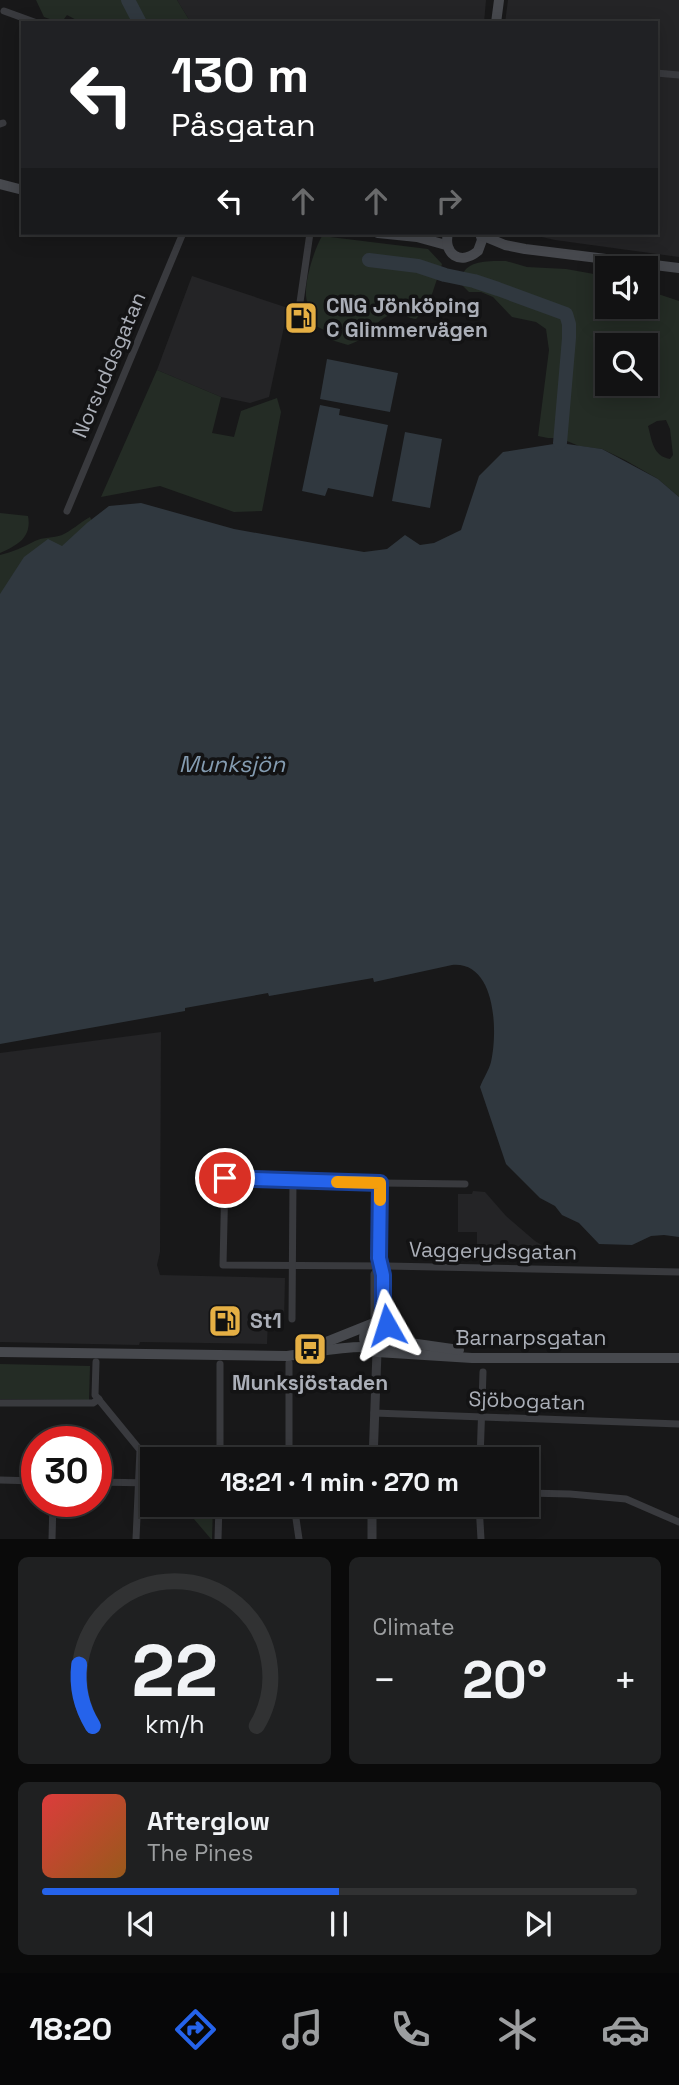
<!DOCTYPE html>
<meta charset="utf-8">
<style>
:root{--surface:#121213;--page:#1f2021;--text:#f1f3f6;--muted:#9c9ea0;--line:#313233;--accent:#2563eb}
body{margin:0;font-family:"Space Grotesk",sans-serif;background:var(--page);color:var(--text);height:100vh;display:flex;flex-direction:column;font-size:26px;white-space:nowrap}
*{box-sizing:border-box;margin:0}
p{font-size:23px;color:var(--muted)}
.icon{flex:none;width:38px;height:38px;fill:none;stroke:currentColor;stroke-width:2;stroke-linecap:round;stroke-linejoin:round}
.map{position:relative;height:1539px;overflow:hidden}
.side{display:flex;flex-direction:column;gap:18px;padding:18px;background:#0a0a0a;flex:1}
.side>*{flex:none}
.banner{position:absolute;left:21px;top:21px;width:637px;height:214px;border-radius:0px;box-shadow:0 4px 18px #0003,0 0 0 2px var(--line);background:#202124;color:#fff;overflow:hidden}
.buttons{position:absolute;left:595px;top:256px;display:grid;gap:14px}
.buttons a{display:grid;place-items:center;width:63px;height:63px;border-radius:0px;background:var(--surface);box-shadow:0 4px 18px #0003,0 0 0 2px var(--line);font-size:35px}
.speed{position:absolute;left:21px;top:1426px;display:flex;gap:14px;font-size:35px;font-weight:700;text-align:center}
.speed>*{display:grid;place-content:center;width:91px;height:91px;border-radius:50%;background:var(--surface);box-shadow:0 4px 18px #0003,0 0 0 2px var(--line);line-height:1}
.speed .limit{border:10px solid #d22;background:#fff;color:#111}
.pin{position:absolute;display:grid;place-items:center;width:60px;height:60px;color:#fff;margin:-30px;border:4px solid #fff;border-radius:50%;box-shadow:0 2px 7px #0007}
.me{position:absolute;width:77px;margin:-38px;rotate:354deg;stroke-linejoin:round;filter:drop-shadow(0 0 5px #0008)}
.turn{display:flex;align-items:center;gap:24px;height:147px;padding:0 35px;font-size:32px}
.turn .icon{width:91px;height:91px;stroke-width:2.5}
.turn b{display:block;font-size:49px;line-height:60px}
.lanes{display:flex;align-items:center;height:66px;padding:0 35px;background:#0003;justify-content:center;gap:35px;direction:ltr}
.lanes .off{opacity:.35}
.big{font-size:52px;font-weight:800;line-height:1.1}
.side .widget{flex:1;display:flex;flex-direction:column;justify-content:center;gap:10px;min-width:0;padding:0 24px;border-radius:10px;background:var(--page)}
.side .dial{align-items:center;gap:0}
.dial svg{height:182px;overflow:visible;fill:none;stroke:var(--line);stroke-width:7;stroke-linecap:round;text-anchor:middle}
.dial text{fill:var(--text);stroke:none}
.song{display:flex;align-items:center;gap:21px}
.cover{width:84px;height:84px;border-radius:10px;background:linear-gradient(135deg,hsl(0 70% 55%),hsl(30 70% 35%))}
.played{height:7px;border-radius:4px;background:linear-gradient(90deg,var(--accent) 50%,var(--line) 50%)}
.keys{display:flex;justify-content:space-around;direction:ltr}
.heat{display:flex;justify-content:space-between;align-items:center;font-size:38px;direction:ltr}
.side .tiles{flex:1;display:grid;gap:18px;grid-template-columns:1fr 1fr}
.widget:last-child{grid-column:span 2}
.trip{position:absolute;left:140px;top:1447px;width:399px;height:70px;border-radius:0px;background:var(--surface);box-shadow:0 4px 18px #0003,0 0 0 2px var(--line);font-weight:800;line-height:70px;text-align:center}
.dock{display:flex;height:112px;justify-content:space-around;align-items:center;background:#070708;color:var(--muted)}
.dock .icon{width:49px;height:49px}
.dock .current{color:var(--accent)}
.dock b{font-size:32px;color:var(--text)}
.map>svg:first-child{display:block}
.built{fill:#242426}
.green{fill:#242c25;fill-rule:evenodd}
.water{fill:#30383f}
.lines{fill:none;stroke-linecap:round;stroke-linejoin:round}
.river{stroke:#30383f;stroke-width:14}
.minor{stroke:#393a3e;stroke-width:7}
.tertiary{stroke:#393a3e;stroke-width:9}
.secondary{stroke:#47494e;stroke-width:10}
.route-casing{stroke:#184099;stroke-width:18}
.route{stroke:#2563eb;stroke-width:12}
.slow{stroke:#f59e0b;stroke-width:12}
.labels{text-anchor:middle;stroke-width:7;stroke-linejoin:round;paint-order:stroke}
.poi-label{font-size:21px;font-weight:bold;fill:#abafb8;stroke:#131314;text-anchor:start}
.street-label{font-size:21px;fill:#abafb8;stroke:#131314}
.water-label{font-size:23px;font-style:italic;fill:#849cb1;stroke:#131314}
</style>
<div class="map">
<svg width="679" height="1539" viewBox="0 0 679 1539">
<rect width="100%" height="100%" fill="#181819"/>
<g class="built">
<path d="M177,0H486L484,23H191Z"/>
<path d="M508,0H679V257L555,240L524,233H656V23H505Z"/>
<path d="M192,276L288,308L269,397L250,403L221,397L157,370Z"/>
<path d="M161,1032L160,1252L157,1265L160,1275L285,1278L284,1320H268L267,1344L140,1342L139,1345L0,1342V1053Z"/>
<path d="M473,1191L485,1192L506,1216L535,1241L550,1250V1259L477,1257V1232H458V1194H472Z"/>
</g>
<g class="green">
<path d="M36,0H177L191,23H82L67,15L61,23L44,17Z"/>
<path d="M322,236L428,249L442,264L428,306L416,319C410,319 406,315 401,314C384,311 374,328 363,337C359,341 353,343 348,345L328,339L324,330L312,324C312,312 307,306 306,296C305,279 314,250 322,236Z"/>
<path d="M493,261H506L527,267L566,269L594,274L607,280V306H646V290L679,301V497L658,479L625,460L602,449L579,446L567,441L566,438H548L538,436L549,350L546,329L536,322L512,317L493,297L481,292H469L461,284C461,264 477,262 493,261ZM607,345H646V383H607ZM666,420L670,429L673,455L670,459C653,456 652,441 648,426L657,421Z"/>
<path d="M157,370L221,397L212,433L234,437L241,411L277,398L281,412L262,511L234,512L160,486L101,497Z"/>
<path d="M0,513L28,516C32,537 18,545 0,553Z"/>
<path d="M90,517L94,526L0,629V555C12,552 24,547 35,541C43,537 53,538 62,535C71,531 81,522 90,517Z"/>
<path d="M0,1364L90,1366L89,1400L0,1399Z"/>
<path d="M182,1505H213L212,1539H211Z"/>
</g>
<g class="water">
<path d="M327,359L398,373L390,412L320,399Z"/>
<path d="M320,405L340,409L339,415L388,425L373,497L328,488L325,496L302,491Z"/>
<path d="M405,432L442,439L430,508L392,501Z"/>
<path d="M560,443L602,449L658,479L679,497V1237L664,1235L651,1236L632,1245L599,1244L579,1223L562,1215L555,1206L540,1198L506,1164L480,1087C483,1079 489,1070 491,1062C498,1031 496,961 452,965L374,982L373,978L269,996L268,993L185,1008V1011L0,1044V594L24,557L48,539L62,546L87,523L109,506L141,503L234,529L364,552L387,549L405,535L420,545L434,543L461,530L479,476L503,452Z"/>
</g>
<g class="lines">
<g class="river">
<path d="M128,0L140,23"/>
<path d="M369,260L418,266L445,275L474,281L498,289L566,314L569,324V338L560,443"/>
</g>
<g class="minor">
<path d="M4,11L37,23"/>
<path d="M656,73L679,75"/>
<path d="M0,124L3,123"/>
<path d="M297,323L310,233"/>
<path d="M67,511L183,233"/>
<path d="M380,1183L379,1258L383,1275V1308L387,1325"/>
<path d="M465,1184L380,1183L225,1178L223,1265L387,1266L679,1272"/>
<path d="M292,1319L293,1180"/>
<path d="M374,1323V1274L379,1267"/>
<path d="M96,1362L95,1395L140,1450L136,1539"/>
<path d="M289,1363V1460"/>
<path d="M0,1403H93L99,1399"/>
<path d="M374,1413L679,1424"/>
<path d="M220,1460V1364"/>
<path d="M480,1460L483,1372"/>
<path d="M0,1480L37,1481"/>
<path d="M96,1482L152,1483"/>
<path d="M527,1493L570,1494L626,1499L679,1522"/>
<path d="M294,1505L299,1539"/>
<path d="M479,1505L481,1539"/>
<path d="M52,1539L53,1502"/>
<path d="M218,1539L219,1505"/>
</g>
<g class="tertiary">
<path d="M373,1460L377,1352"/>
<path d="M372,1539V1505"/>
</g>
<g class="secondary">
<path d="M496,23L499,0"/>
<path d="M0,184L23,190"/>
<path d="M378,233L417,237L446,245"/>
<path d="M448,233C443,254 460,266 478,251L482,240L480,233"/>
<path d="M481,235L505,245L525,249L679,268"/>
<path d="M370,1325C360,1335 363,1348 377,1352L472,1358H679"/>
<path d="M393,1334L410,1343L459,1350"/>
<path d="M309,1349L374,1323H383L389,1327L393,1334L391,1345L383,1351"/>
<path d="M0,1352L287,1356C314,1353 340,1346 367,1347"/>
</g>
</g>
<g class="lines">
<defs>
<path id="route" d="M225,1178L380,1183L379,1258L383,1275V1308L387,1325"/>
</defs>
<use href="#route" class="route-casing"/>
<use href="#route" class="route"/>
<path class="slow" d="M337,1182L380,1183V1200"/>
</g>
<defs>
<symbol id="fuel-square" viewBox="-11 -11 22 22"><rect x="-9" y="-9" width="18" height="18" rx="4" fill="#e5af44" stroke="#131314"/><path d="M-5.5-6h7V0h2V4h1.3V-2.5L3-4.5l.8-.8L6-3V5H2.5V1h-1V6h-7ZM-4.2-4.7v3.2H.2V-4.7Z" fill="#111"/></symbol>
<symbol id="bus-square" viewBox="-11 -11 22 22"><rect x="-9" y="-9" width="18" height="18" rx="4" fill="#e5af44" stroke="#131314"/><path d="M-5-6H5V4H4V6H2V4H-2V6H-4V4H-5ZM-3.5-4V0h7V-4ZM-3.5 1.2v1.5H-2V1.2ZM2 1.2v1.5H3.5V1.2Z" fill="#111"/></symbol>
</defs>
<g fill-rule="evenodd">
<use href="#fuel-square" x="282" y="299" width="38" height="38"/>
<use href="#fuel-square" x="206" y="1302" width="38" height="38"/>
<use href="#bus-square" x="291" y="1330" width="38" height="38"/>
</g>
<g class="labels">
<g class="poi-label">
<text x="326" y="313">CNG Jönköping<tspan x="326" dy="24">C Glimmervägen</tspan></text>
<text x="250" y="1328">St1</text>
<text x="310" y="1390" text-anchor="middle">Munksjöstaden</text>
</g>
<g class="street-label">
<text transform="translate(109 365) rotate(-67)" y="7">Norsuddsgatan</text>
<text transform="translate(493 1251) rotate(1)" y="7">Vaggerydsgatan</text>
<text x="531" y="1345">Barnarpsgatan</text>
<text transform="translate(527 1401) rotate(2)" y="7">Sjöbogatan</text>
</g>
<g class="water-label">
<text x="232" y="772">Munksjön</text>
</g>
</g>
</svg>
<div class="buttons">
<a><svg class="icon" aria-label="sound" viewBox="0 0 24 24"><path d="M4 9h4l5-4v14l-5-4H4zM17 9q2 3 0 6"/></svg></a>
<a><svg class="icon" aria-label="search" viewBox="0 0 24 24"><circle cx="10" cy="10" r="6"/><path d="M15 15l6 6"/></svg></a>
</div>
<div class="speed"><div class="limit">30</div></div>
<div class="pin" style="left:225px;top:1178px;background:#d93025"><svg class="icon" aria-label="arrive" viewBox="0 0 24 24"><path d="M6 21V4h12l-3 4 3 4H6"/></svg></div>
<svg class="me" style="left:387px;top:1325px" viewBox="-20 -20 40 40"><path d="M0-17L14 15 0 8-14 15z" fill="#2563eb" stroke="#fff" stroke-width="4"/></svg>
<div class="trip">18:21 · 1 min · 270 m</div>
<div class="banner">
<div class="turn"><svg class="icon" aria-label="left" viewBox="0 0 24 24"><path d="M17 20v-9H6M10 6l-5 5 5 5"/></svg><div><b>130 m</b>Påsgatan</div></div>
<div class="lanes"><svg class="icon" aria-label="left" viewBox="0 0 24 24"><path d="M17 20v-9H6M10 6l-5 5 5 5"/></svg><svg class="icon off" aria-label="ahead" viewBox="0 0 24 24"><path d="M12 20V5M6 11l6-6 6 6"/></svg><svg class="icon off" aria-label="ahead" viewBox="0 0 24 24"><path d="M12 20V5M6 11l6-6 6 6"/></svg><svg class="icon off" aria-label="right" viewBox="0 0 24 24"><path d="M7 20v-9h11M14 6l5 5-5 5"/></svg></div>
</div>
</div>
<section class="side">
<div class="tiles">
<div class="widget dial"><svg viewBox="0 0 100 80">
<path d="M14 69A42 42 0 1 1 86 69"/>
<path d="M14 69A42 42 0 0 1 8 42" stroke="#2563eb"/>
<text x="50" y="56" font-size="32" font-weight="700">22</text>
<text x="50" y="72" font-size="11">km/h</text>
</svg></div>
<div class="widget"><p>Climate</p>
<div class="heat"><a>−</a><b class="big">20°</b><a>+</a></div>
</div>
<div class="widget">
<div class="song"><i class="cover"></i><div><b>Afterglow</b><p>The Pines</p></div></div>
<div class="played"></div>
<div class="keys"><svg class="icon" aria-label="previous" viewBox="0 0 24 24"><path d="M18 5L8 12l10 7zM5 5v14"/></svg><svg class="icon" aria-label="pause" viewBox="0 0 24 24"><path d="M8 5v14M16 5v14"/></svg><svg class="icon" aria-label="next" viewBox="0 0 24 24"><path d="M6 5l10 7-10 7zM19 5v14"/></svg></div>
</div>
</div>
</section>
<nav class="dock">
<b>18:20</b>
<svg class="icon current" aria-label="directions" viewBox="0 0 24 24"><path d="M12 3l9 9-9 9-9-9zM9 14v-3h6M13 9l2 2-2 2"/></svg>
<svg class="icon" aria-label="music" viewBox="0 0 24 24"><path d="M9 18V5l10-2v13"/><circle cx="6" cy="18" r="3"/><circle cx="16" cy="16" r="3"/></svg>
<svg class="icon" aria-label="phone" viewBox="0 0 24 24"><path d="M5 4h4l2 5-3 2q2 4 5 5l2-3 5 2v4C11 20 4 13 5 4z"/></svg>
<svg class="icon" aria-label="climate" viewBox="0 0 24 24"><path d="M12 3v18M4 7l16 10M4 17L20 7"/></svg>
<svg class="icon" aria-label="car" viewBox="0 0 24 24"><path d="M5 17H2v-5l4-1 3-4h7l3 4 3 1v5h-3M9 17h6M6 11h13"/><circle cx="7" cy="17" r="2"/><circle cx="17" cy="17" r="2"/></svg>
</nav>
